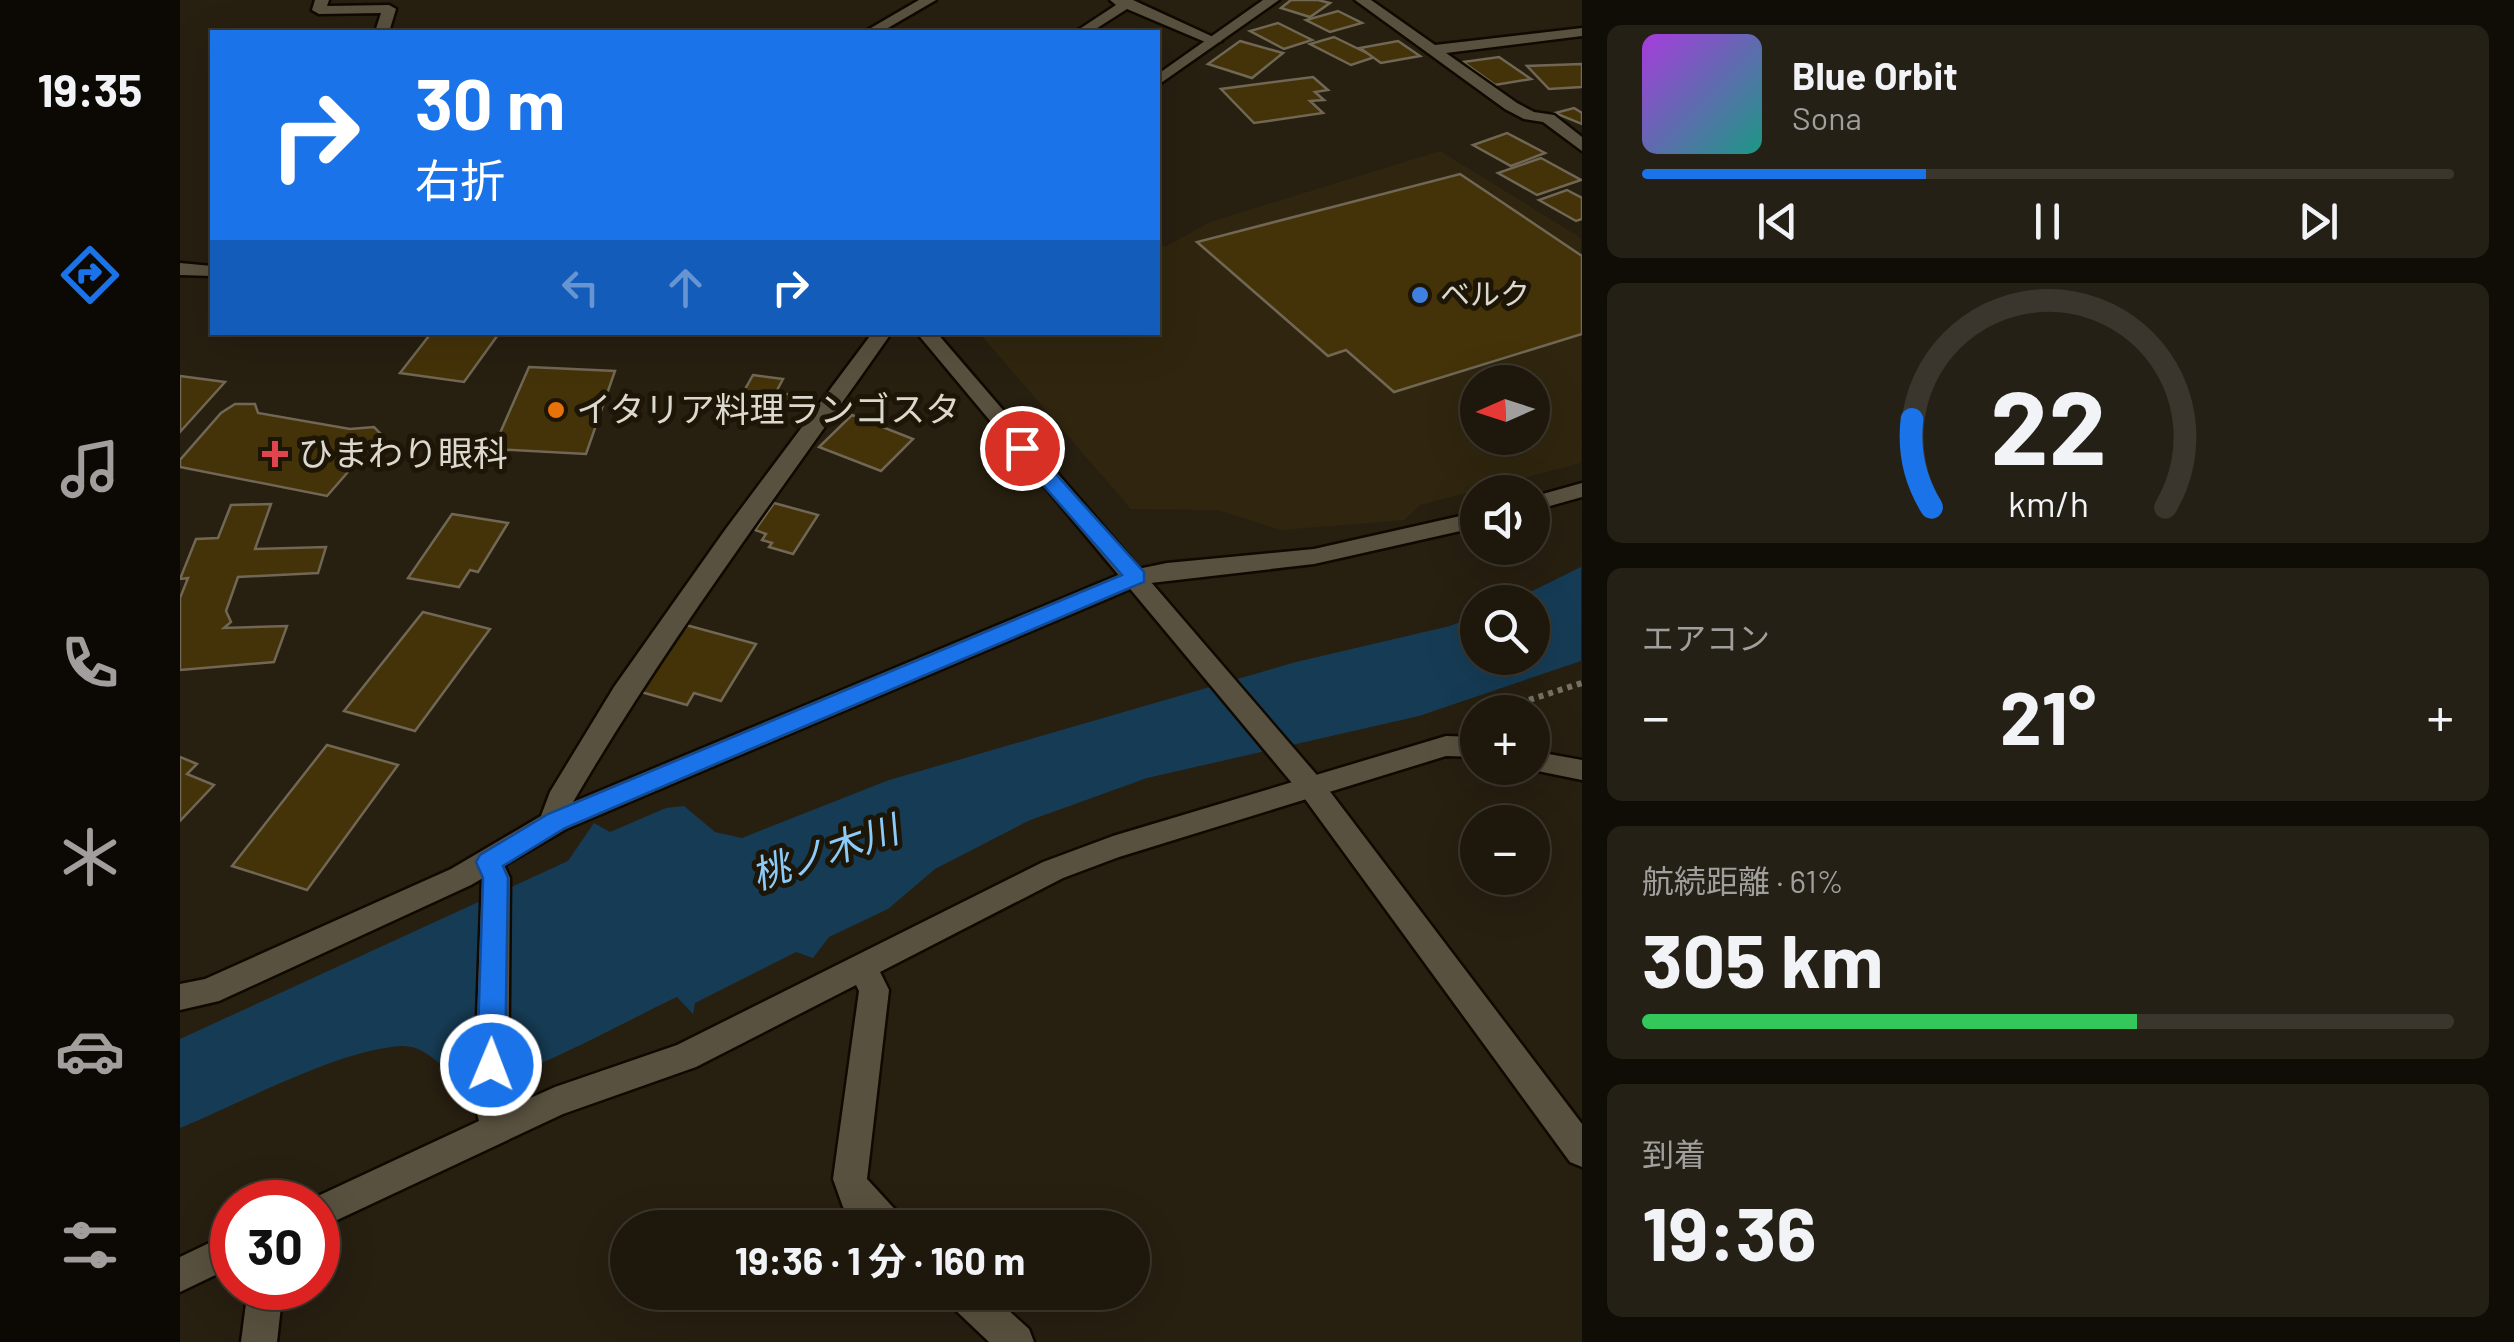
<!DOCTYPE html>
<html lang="ja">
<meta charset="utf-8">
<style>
:root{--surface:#1d170c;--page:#252015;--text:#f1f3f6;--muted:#a09f9d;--line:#3b362d;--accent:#1a73e8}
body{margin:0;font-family:Barlow,"Noto Sans JP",sans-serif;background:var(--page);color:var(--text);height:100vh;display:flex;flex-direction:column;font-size:38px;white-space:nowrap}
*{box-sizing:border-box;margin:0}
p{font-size:32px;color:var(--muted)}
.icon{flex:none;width:55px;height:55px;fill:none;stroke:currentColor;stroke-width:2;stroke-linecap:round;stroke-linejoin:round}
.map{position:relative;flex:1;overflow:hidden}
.panel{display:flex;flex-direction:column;gap:25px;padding:25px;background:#100d07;width:932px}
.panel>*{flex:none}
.banner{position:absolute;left:30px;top:30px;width:950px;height:305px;border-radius:0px;box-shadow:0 10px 40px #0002,0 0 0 2px var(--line);background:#1a73e8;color:#fff;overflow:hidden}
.needle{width:65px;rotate:267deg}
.buttons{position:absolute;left:1280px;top:365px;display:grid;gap:20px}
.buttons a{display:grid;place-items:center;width:90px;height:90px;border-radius:50%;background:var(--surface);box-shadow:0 10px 40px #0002,0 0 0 2px var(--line);font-size:50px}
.speed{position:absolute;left:30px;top:1180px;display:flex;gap:20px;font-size:50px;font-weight:700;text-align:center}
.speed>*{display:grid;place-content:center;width:130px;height:130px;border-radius:50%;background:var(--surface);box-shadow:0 10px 40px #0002,0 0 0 2px var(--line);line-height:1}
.speed .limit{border:15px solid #d22;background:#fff;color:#111}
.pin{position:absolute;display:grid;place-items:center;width:85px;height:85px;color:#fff;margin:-42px;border:5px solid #fff;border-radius:50%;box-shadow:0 2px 10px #0007}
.me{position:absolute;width:110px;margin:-55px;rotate:1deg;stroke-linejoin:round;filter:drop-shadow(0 0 8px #0008)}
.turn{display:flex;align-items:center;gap:35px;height:210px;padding:0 40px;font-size:45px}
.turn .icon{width:130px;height:130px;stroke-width:2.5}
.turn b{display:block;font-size:70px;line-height:85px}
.lanes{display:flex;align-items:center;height:95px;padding:0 40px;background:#0003;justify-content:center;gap:50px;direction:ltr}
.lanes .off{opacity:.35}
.big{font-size:75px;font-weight:700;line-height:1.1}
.panel .tile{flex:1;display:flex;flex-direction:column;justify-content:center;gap:15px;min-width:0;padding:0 35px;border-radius:15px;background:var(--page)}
.panel .dial{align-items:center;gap:0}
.dial svg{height:260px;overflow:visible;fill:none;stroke:var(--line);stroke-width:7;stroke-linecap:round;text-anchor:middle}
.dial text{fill:var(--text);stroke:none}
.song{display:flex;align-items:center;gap:30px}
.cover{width:120px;height:120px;border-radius:15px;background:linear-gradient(135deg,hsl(280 70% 55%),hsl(170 70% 35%))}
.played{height:10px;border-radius:5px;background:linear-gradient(90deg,var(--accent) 35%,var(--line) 35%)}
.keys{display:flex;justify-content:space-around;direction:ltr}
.heat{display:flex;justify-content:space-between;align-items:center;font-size:55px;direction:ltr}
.charge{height:15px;border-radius:8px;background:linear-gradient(90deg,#34c759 61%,var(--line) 0)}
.trip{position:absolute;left:430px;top:1210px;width:540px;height:100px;border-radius:50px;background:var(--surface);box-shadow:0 10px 40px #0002,0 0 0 2px var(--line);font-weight:700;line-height:100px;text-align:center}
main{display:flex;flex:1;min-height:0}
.tab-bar{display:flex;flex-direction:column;width:180px;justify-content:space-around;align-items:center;background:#0c0905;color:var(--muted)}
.tab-bar .icon{width:70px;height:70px}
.tab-bar .on{color:var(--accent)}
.tab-bar b{font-size:45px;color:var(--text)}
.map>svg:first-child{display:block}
.built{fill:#30260f;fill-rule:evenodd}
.water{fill:#163c55}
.building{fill:#443208;stroke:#706755;stroke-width:2.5}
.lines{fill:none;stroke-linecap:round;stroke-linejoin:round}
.lane-casing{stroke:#0f0900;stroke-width:5}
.street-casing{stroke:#0f0900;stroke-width:5}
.secondary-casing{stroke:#0f0900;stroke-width:5}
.path{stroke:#777164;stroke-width:6;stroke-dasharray:5 5;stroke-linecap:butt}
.lane{fill:#59513f;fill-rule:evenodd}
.street{fill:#59513f;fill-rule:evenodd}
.secondary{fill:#59513f;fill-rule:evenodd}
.route{fill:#1a73e8;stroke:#114b97;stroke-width:2.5}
.shop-dot{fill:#3f7fe0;stroke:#1d1607;stroke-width:4}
.food-dot{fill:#e8710a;stroke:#1d1607;stroke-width:4}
.health-dot{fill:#e0444e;stroke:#1d1607;stroke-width:4}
.labels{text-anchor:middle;stroke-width:10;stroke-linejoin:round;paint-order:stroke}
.far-poi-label{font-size:30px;fill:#dcd8cd;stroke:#1d1607;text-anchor:start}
.poi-label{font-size:35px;fill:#dcd8cd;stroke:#1d1607;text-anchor:start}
.water-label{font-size:38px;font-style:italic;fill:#8ccbf9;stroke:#1d1607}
</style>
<main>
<nav class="tab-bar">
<b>19:35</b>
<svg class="icon on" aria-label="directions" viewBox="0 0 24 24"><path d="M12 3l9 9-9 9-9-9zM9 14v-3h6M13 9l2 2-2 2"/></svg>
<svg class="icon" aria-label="music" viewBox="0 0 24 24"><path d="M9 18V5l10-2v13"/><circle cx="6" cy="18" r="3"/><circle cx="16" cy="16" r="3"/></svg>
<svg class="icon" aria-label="phone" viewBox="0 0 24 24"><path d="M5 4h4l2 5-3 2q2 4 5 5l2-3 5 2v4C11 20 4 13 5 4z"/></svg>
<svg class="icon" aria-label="climate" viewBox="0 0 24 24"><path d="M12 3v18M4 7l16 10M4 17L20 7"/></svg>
<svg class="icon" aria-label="car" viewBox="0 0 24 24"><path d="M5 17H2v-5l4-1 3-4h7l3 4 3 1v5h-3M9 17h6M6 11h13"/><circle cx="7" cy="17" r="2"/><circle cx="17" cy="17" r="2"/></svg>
<svg class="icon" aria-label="filters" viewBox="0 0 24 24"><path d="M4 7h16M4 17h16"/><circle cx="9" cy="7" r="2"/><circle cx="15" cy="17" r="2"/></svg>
</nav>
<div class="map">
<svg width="1402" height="1342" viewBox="0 0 1402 1342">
<rect width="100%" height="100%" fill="#271f10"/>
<path class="built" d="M1260,151L1401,238V463L1240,505L1224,520L1101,530L1038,510L951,509L799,333L978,332V244L985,247L1030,222ZM1298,382H1352V438H1298Z"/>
<path class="water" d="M1401,567V661L1239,716L967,778L848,821L755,869L708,909L649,937L633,958L616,952L515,1003L513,1014L497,997C451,1018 348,1077 302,1082C267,1085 254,1044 221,1046C158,1050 61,1103 0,1128V1039L388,861L414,823L430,832L486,808L504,806L535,832L562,838L709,780L1116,662L1270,626L1297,615L1298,658H1352V602H1330Z"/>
<g class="building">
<path d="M1111,0H1138L1150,3L1130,17L1101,8Z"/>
<path d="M1158,11L1182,23L1150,32L1126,20Z"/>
<path d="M1098,23L1132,40L1104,49L1070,31Z"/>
<path d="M1154,37L1195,57L1171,65L1130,44Z"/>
<path d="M1060,41L1103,53L1072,78L1028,64Z"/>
<path d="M1218,41L1240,56L1201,63L1180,48Z"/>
<path d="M1319,57L1351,79L1315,85L1283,62Z"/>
<path d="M1402,64V87L1369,89L1347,66Z"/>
<path d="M1133,77L1148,90L1135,92L1144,100L1130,101L1143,113L1074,123L1041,89Z"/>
<path d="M1394,108L1402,113V124L1375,113Z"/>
<path d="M1327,133L1365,153L1331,166L1293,145Z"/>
<path d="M1361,158L1401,180L1357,195L1318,173Z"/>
<path d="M1280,174L1402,256V334L1214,392L1166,350L1148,356L1017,242Z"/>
<path d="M1387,190L1402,198V219L1396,221L1359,200Z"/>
<path d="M252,332H320L284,382L220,373Z"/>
<path d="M349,367L435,371L406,454L313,449Z"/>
<path d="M573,375L603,379L596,392L611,395L601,415L555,407Z"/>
<path d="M0,376L45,382L0,432Z"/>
<path d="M55,404H75L78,413L170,429L194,427L201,434L147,496L0,467V460L41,413Z"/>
<path d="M672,415L733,439L701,471L639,447Z"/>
<path d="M594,503L638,515L613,554L589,547L592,543L582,540L586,534L575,530Z"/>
<path d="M91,504L75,549L146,547L138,573L58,577L46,611L51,622L44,628L107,626L94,662L0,670V598L8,578L0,579L16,539L38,538L51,505Z"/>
<path d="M272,514L328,523L298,572L290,570L279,587L228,578Z"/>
<path d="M243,612L310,629L235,731L164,711Z"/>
<path d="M506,625L576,644L541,701L514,693L507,705L461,692Z"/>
<path d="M147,745L218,765L127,890L52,866Z"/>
<path d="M0,757L17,764L7,774L34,785L0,821Z"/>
</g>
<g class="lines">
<defs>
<g id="lane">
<path d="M1175,0H1191L1255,45L1402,28V36L1266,53L1337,103L1354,112L1374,115L1402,137V151L1363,122L1344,119L1325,109Z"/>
<path d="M693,332H712C603,488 489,638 393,802L948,571L987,563L1134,549L1298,512V527L1134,564L962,584L386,829L291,885L39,1001L0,1010V984L25,979L271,869L361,816L370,792L434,687L545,530Z"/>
<path d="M1402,483V497L1352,511V497Z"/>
<path d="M52,1232V1267L0,1292V1257Z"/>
</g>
<g id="street">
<path d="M135,0H149L147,6L209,5L216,9L209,32H195L201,13L139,14L132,10Z"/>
<path d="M739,0H756L701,32H684Z"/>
<path d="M930,0H953L1042,41L1030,44L947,9L911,32H895L936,5Z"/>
<path d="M1266,736L1298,737V757L1266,756L939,857L883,878L700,972L709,990L687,1179L721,1216L726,1228H684L663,1207L653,1179L679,991L676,985L516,1067L383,1114L138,1229V1202H125L299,1121L294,1102L302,878L295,862L299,854L309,850L319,854L330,878L328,1108L375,1087L497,1045L863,862L933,836Z"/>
<path d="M1352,751L1402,760V780L1343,768H1352Z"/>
<path d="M68,1288H103L97,1342H61Z"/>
<path d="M764,1292H808L849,1329L854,1342H809L769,1304Z"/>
</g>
<g id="secondary">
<path d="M1083,0H1099L978,85V74Z"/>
<path d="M0,263L32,266V276L0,275Z"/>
<path d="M736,332H756L1142,781L1402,1124V1167L1390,1162L1122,795Z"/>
</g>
</defs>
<use href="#lane" class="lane-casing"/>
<use href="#street" class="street-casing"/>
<use href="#secondary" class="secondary-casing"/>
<path class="path" d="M1311,712L1402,683"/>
<use href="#lane" class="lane"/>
<use href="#street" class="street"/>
<use href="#secondary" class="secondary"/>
</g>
<path class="route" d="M842,442L849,444L964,572V582L385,828L323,866L328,878L325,1065L321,1074L311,1078L301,1074L297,1065L303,878L296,862L300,855L368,814L942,575L835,453V444Z"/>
<circle class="shop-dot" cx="1240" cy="295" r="10"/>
<circle class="food-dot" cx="376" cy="410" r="10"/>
<path class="health-dot" d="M90 439h10v10h10v10h-10v10h-10v-10h-10v-10h10z"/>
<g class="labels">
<g class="far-poi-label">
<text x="1260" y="305">ベルク</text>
</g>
<g class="poi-label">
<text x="396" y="422">イタリア料理ランゴスタ</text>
<text x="118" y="466">ひまわり眼科</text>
</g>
<g class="water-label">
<text transform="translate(645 853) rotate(-19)" y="13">桃ノ木川</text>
</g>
</g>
</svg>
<div class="buttons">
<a><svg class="needle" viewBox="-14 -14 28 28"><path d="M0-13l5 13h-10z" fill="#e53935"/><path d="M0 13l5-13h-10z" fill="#a09f9d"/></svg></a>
<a><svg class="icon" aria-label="sound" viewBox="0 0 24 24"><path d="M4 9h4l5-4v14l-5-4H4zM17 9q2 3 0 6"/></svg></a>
<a><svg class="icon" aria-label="search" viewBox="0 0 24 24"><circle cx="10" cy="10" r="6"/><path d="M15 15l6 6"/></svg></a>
<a>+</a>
<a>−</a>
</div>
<div class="speed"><div class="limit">30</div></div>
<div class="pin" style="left:842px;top:448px;background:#d93025"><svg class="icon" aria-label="arrive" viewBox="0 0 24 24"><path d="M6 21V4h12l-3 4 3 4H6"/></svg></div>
<svg class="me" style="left:311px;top:1065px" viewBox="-20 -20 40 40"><circle r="17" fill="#1a73e8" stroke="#fff" stroke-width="3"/><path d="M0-11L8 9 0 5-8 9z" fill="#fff"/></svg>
<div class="trip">19:36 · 1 分 · 160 m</div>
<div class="banner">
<div class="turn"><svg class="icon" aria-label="right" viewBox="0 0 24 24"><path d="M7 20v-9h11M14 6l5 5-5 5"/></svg><div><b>30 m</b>右折</div></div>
<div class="lanes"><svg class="icon off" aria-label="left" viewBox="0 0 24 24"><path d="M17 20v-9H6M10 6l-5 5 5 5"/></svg><svg class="icon off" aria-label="ahead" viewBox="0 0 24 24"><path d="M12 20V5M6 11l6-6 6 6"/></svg><svg class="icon" aria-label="right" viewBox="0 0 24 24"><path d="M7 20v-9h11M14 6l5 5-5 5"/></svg></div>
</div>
</div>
<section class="panel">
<div class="tile">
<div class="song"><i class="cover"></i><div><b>Blue Orbit</b><p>Sona</p></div></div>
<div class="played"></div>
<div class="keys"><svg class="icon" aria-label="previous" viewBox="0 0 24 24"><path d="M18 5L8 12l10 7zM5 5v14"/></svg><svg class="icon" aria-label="pause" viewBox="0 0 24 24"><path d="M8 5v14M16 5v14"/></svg><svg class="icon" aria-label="next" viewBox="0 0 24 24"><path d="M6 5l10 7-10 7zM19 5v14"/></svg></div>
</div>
<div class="tile dial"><svg viewBox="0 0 100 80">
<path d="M14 69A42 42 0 1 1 86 69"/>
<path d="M14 69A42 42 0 0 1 8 42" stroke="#1a73e8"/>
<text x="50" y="56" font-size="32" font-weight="700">22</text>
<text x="50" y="72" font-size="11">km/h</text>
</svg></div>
<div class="tile"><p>エアコン</p>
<div class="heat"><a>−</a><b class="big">21°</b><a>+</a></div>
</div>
<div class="tile"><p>航続距離 · 61%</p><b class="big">305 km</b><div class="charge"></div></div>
<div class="tile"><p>到着</p><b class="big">19:36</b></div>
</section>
</main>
